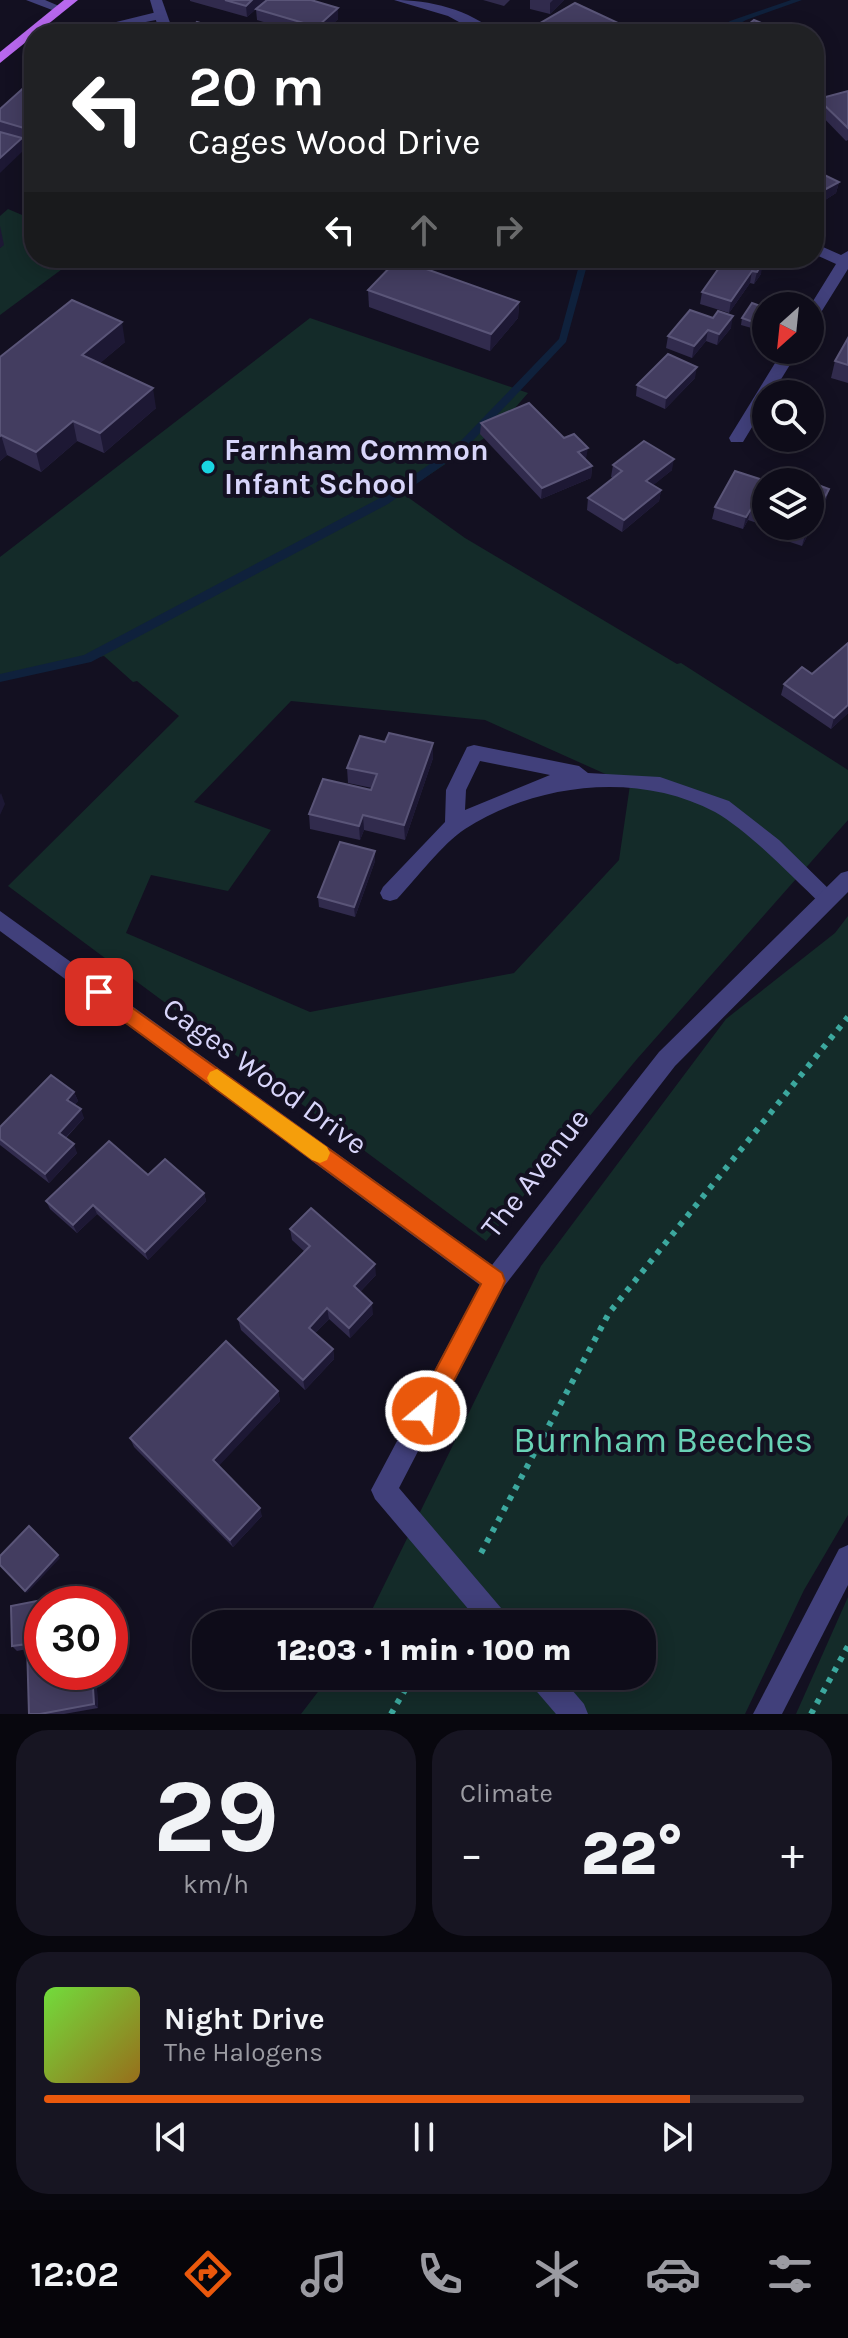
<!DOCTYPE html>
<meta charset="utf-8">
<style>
:root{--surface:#0e0c19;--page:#171522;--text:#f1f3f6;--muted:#9b9ba2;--line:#2e2c38;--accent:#ea580c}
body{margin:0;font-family:Karla,sans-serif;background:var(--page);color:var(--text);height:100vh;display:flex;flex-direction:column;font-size:30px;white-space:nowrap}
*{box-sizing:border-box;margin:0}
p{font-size:26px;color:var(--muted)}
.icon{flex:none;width:44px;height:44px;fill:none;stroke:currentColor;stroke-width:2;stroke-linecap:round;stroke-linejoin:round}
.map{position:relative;height:1714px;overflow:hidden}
.drawer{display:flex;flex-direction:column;gap:16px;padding:16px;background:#08070e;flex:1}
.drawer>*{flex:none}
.top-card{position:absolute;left:24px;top:24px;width:800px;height:244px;border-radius:32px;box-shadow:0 4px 20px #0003,0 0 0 2px var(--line);background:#202124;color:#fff;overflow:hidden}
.needle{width:52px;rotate:207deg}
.fabs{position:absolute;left:752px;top:292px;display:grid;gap:16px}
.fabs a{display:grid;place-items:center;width:72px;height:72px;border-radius:50%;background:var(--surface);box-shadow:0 4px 20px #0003,0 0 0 2px var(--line);font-size:40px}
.speed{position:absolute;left:24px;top:1586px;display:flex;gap:16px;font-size:40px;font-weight:700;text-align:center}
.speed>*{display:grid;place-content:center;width:104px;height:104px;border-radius:50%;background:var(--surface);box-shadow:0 4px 20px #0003,0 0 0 2px var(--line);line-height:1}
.speed .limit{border:12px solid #d22;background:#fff;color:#111}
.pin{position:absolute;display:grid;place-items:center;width:68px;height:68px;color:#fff;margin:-34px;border-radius:16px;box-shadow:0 4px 12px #0006}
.me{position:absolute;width:88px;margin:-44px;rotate:28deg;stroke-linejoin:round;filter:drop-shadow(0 0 6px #0008)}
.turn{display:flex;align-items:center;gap:28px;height:168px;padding:0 32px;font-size:36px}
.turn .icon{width:104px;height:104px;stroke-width:2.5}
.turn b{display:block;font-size:56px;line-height:68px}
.lanes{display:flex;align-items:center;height:76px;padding:0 32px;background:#0003;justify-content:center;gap:40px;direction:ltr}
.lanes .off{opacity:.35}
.big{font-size:60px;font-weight:800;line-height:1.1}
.drawer .tile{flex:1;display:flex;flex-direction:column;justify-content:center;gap:12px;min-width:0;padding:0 28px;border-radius:32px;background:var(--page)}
.drawer .dial{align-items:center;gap:0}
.dial b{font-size:104px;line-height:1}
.song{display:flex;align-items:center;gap:24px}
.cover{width:96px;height:96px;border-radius:12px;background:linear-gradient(135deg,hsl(100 70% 55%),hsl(40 70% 35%))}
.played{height:8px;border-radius:4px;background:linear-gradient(90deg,var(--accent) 85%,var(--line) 85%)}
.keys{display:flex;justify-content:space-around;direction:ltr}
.heat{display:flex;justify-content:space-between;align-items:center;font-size:44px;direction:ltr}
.drawer .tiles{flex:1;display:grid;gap:16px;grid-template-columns:1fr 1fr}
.tile:last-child{grid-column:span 2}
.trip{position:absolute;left:192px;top:1610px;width:464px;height:80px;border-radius:32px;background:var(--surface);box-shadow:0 4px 20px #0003,0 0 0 2px var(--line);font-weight:800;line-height:80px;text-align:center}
.dock{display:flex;height:128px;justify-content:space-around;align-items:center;background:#06050a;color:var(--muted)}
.dock .icon{width:56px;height:56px}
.dock .current{color:var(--accent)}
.dock b{font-size:36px;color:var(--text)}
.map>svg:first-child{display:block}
.green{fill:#142b29;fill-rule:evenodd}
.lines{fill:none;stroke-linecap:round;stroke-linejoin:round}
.stream{fill:#0f213c;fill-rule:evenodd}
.path{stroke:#3ca89e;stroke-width:6;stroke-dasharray:5 7;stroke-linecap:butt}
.service{fill:#41407b;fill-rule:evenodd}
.minor{fill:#41407b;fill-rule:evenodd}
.primary{fill:#b868ee;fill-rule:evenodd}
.wall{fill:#312b4d}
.shaded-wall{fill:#1d1834}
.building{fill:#433d60;stroke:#5a5578;stroke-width:2}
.route{fill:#ea580c;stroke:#983908;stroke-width:2}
.slow{fill:#f59e0b}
.poi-dot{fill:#19d5e2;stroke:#131021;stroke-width:3}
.labels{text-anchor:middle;stroke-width:8;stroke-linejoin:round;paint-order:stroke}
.poi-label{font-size:30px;font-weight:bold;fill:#d8d5fa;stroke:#131021;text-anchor:start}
.street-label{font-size:30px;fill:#d8d5fa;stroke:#131021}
.near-park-label{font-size:36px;fill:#69d2b5;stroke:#131021}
</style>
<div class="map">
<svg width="848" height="1714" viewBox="0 0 848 1714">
<rect width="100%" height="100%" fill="#131021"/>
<g class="green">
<path d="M8,209L34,220V258H77L0,315V248L3,245L0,244V216Z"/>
<path d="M310,318L528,393L495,431L402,493L465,538L677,664L681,663L848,770V820L637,1059L486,1241L8,886L179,716L137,681L133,682L104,656L0,680V557ZM291,701L485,720L630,785L619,860L514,973L310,1012L126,933L151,875L228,891L271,830L194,802Z"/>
<path d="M848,916V1515L804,1590L745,1714H301L330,1676H642V1624H365L541,1266L726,1019L835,933Z"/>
<path d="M848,1597V1714H796Z"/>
</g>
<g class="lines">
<g class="stream">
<path d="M791,0H802L746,20L721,34H712L730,21Z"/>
<path d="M581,258H589L566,342L463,451L388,504L91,662L0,682V674L84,655L380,498L455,447L559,339Z"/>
</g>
<g class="path">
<path d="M481,1553L609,1313L848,1017"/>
<path d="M391,1714L413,1676"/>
<path d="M811,1714L848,1646"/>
</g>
<g class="service">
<path d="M161,11L167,15L166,18L110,29L104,25Z"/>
<path d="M474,745L579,766L588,773L660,777L729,801L779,840L838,898L835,904L828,906L821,904C791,876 750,832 715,812C638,771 536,783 465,829C442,844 417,878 397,899L390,901L383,899L380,893L383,887L445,822L446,790L467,747ZM480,761L550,775L465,810L466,790Z"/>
</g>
<g class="minor">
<path d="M26,0H45L66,9L60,13Z"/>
<path d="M150,0H162L174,34H160Z"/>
<path d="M394,0C429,0 470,9 497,34H481L448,16Z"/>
<path d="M814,243L841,255L848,251V269L815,322L810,324V306L836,264L814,254Z"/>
<path d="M783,350H799L772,394H766V404L743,442H731L729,438Z"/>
<path d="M848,871V892L675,1066L502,1289L399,1488L507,1615L511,1624H481L375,1499L371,1490L480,1285L0,931V911L492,1265L659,1052L841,873Z"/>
<path d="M848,1545V1585L782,1714H753L839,1549Z"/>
<path d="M529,1676H560L584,1704L588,1714H556L532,1686Z"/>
</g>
<path class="primary" d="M64,0H78L0,63V52Z"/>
</g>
<g class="wall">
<path d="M190,0H265V1L247,17L190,1Z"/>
<path d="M483,0H510L504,6Z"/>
<path d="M530,0H564L550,14L530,9Z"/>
<path d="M256,9L338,19L322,34H303L257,20Z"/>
<path d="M537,25L615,33L537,34Z"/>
<path d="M34,83V142L0,132V109Z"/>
<path d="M848,91V140L846,141L816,110L818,99Z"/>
<path d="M814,170L839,182L836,193L822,202L814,198Z"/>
<path d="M760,261L761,274L754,284L750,283L729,313L700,304L702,292Z"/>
<path d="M368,290L519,302L518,318L490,351L369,307Z"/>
<path d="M766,314L755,329L741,325L742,318Z"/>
<path d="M713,318L731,328L717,345L706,341L692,358L666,348L668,336Z"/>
<path d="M848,338V383L831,378L835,361Z"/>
<path d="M125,342L100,363L156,408L104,453L77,441L41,472L7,455L0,461V357Z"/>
<path d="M695,378L665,409L636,396L637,385Z"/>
<path d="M481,423L564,438L586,459L585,460L592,466L591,478L541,499L480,434Z"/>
<path d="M613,465L672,470L653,485L661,490L659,501L622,532L587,510L588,498L613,478L611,477Z"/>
<path d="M766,482V526L748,520L743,529L712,519L715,507Z"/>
<path d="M829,489L826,500L802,546L775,537L777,529L766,526H810Z"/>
<path d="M784,684L848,713L831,729L781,695Z"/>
<path d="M433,758L405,840L364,830L360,840L310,829L309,814L371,790L372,788L348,783L347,768Z"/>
<path d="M375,851V861L355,917L319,907L318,897Z"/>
<path d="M74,1092L78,1101L74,1105L84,1118L66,1138L77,1153L49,1183L0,1145V1127Z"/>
<path d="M148,1175L204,1193L206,1201L148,1260L97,1214L77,1233L50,1209L46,1201Z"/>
<path d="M290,1229L376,1275L360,1292L373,1314L350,1338L329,1319L315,1333L333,1349L334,1359L305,1390L241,1330L238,1319L305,1252L292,1240Z"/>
<path d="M278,1391L280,1401L218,1466L262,1516L233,1547L134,1447L130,1438Z"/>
<path d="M88,1591L91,1596L92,1604H42V1672H96L98,1708L64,1714H29L27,1649L17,1651L12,1646L11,1606Z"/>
</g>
<g class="shaded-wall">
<path d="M252,0H265V1L247,17L246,6Z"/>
<path d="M553,0H564L550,14V3Z"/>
<path d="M338,8V19L322,34H318L317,27Z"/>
<path d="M616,22L615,33L613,34H595Z"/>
<path d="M22,138L24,150L0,173V158Z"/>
<path d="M839,182L836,193L822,202L824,190Z"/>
<path d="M0,226L4,245L0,248Z"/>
<path d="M763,262L761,274L754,284L757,272Z"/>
<path d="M752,271L750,283L729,313L731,301Z"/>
<path d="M519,302L518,318L490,351L491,334Z"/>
<path d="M766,309V314L755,329L756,323Z"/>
<path d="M733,316L731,328L717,345L719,334Z"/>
<path d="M122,322L125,342L86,375L82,355Z"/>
<path d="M708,330L706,341L692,358L694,346Z"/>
<path d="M697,367L695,378L665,409L666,398Z"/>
<path d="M153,388L156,408L104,453L100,433Z"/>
<path d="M73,421L77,441L41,472L36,452Z"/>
<path d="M1,435L7,455L0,461V436Z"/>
<path d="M588,448L586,459L577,464L578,452Z"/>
<path d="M674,459L672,470L645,492L646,481Z"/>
<path d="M592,466L591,478L541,499L542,488Z"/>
<path d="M829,489L826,500L802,546L805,535Z"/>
<path d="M661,490L659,501L622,532L624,520Z"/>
<path d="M751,509L748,520L743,529L746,517Z"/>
<path d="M848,705V713L831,729L834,718Z"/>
<path d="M433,743V758L405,840L404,825Z"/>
<path d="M1,793L5,804L0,815V795Z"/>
<path d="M363,815L364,830L360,840L359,826Z"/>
<path d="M375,851V861L355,917L354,907Z"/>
<path d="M74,1092L78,1101L70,1109L67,1100Z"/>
<path d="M81,1109L84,1118L62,1141L59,1133Z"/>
<path d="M74,1144L77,1153L49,1183L45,1174Z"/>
<path d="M204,1193L206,1201L148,1260L145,1252Z"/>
<path d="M93,1205L97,1214L77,1233L73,1225Z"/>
<path d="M375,1264L376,1275L355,1297L354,1286Z"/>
<path d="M372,1303L373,1314L350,1338L349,1328Z"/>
<path d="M327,1308L329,1319L310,1338L309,1328Z"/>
<path d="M333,1349L334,1359L305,1390L303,1380Z"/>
<path d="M278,1391L280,1401L216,1469L213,1460Z"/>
<path d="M260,1508L262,1516L233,1547L230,1540Z"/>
<path d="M58,1555L60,1558L27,1593L25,1591Z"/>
<path d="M88,1591L91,1596L92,1604H88Z"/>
<path d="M92,1672H96L98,1708L94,1704Z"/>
</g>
<g class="building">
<path d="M225,0H252L246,6Z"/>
<path d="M267,0H311L338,8L317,27L256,9Z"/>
<path d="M575,3L616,22L595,34H578L571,31L566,34H556L537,25Z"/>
<path d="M754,20L771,27L764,33L766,34H737Z"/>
<path d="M197,22L216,28L209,34H184Z"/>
<path d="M101,24L136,34H89Z"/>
<path d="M402,25L432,34H393Z"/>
<path d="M631,26L649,34H618Z"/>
<path d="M30,82L34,83V131L0,121V109Z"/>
<path d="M848,91V128L818,99Z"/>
<path d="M0,132L22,138L0,158Z"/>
<path d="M814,170L839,182L824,190L814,185Z"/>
<path d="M726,258H756L755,260L763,262L757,272L752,271L731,301L702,292Z"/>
<path d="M398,259L519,302L491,334L368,290Z"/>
<path d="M72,300L122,322L82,355L153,388L100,433L73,421L36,452L1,435L0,436V357Z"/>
<path d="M752,303L766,308L756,323L742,318Z"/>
<path d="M690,310L713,318L718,311L733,316L719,334L708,330L694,346L668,336Z"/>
<path d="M848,338V365L835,361Z"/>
<path d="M668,354L697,367L666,398L637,385Z"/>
<path d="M529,403L564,438L574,434L588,448L578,452L592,466L542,488L481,423Z"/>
<path d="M644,441L674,459L646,481L661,490L624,520L588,498L622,471L613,465Z"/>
<path d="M735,471L769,482H766V514L751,509L746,517L715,507Z"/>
<path d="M788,475L809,482H784Z"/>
<path d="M810,482L829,489L810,526Z"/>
<path d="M779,526H810L805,535Z"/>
<path d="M848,643V705L834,718L784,684L802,667L812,674Z"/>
<path d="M389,733L433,743L404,825L363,815L359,826L309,814L323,779L371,790L377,774L347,768L360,736L385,742Z"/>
<path d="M340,842L375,851L354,907L318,897Z"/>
<path d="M51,1075L74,1092L67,1100L81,1109L59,1133L74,1144L45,1174L0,1139V1127Z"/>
<path d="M109,1141L148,1175L165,1159L204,1193L145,1252L93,1205L73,1225L46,1201Z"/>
<path d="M311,1208L375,1264L354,1286L372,1303L349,1328L327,1308L309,1328L333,1349L303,1380L238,1319L310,1246L290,1229Z"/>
<path d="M226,1341L278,1391L213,1460L260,1508L230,1540L130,1438Z"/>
<path d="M29,1526L58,1555L25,1591L0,1565V1556Z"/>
<path d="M88,1591V1604H42V1672H92L94,1704L40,1714H29L27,1644L12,1646L11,1606Z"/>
</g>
<path class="route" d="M99,984L502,1273L505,1281L502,1288L434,1419L426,1423L418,1419L414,1411L481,1284L92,998L89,992L92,987Z"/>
<path class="slow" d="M217,1069L327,1147L330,1153L327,1160L320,1163L312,1160L210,1084L207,1078L210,1072Z"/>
<circle class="poi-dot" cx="208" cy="467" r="8"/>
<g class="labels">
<g class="poi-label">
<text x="224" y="460">Farnham Common<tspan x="224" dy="34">Infant School</tspan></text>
</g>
<g class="street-label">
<text transform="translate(265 1076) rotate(36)" y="10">Cages Wood Drive</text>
<text transform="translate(535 1173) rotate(-52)" y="10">The Avenue</text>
</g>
<g class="near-park-label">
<text x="663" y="1452">Burnham Beeches</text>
</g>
</g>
</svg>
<div class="fabs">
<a><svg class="needle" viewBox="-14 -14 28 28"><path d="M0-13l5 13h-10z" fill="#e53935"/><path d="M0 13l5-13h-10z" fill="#9b9ba2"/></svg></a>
<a><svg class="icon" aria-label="search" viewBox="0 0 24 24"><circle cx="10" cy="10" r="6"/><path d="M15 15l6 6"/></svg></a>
<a><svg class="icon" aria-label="layers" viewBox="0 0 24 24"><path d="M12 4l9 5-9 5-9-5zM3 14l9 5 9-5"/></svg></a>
</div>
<div class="speed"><div class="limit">30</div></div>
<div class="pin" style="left:99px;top:992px;background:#d93025"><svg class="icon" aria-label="arrive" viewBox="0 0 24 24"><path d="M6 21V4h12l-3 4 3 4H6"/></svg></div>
<svg class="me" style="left:426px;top:1411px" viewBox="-20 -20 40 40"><circle r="17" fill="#ea580c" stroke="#fff" stroke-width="3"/><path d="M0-11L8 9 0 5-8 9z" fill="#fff"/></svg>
<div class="trip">12:03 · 1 min · 100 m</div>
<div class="top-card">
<div class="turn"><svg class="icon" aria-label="left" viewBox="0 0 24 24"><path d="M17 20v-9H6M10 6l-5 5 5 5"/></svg><div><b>20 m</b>Cages Wood Drive</div></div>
<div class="lanes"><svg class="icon" aria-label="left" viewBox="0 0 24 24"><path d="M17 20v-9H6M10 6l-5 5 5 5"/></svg><svg class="icon off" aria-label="ahead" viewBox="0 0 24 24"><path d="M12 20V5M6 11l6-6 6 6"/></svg><svg class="icon off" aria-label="right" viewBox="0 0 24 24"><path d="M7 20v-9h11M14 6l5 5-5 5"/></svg></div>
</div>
</div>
<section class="drawer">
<div class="tiles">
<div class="tile dial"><b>29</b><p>km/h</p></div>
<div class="tile"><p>Climate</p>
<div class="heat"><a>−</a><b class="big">22°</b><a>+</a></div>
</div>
<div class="tile">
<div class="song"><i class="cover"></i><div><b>Night Drive</b><p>The Halogens</p></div></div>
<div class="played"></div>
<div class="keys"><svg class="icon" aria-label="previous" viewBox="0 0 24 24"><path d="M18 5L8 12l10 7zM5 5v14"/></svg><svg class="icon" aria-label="pause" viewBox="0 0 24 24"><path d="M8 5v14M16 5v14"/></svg><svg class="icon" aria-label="next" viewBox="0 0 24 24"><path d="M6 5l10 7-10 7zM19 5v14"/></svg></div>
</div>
</div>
</section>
<nav class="dock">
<b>12:02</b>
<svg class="icon current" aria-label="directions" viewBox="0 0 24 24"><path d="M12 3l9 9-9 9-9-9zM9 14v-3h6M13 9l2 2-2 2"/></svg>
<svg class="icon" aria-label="music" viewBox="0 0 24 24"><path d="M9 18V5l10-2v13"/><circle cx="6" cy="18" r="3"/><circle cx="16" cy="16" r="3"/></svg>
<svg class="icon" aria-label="phone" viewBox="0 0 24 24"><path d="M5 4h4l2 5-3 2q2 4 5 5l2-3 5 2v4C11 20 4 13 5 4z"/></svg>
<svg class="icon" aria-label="climate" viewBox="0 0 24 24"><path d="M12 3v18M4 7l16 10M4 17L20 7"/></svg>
<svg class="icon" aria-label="car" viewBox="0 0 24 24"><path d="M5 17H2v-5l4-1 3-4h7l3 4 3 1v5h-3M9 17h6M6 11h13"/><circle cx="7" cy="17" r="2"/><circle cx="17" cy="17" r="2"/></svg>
<svg class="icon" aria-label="filters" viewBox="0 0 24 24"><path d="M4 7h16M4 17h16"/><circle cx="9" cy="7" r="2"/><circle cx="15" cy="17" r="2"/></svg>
</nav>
